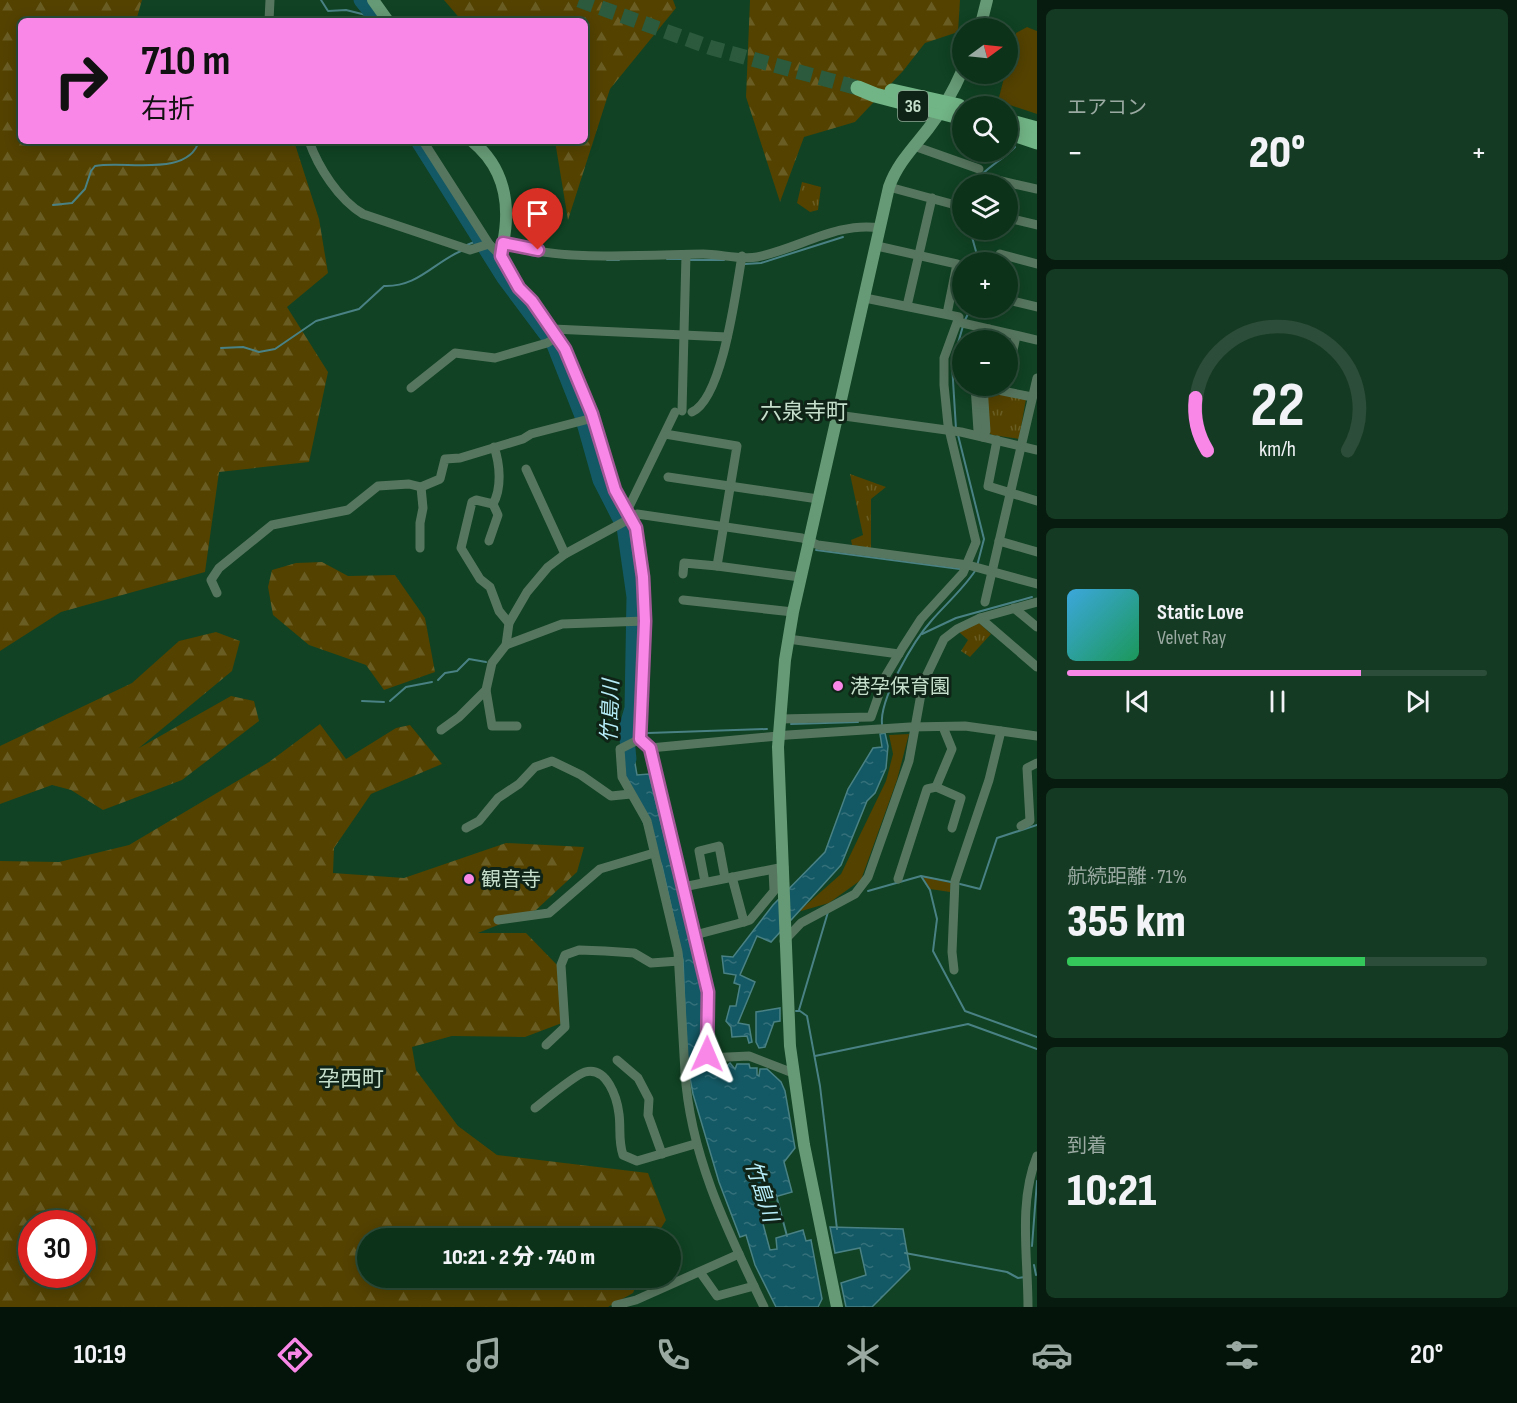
<!DOCTYPE html>
<html lang="ja">
<meta charset="utf-8">
<style>
:root{--surface:#0c321a;--page:#153a23;--text:#f1f3f6;--muted:#9aaaa2;--line:#2c4d39;--accent:#f987e8}
body{margin:0;font-family:"Sofia Sans Condensed","Noto Sans JP",sans-serif;background:var(--page);color:var(--text);height:100vh;display:flex;flex-direction:column;font-size:22px;white-space:nowrap}
*{box-sizing:border-box;margin:0}
p{font-size:20px;color:var(--muted)}
.icon{flex:none;width:33px;height:33px;fill:none;stroke:currentColor;stroke-width:2;stroke-linecap:round;stroke-linejoin:round}
.map{position:relative;flex:1;overflow:hidden}
.panel{display:flex;flex-direction:column;gap:9px;padding:9px;background:#071c0e;width:480px}
.panel>*{flex:none}
.banner{position:absolute;left:18px;top:18px;width:570px;height:126px;border-radius:9px;box-shadow:0 3px 15px #0003,0 0 0 2px var(--line);background:#f987e8;color:#111;overflow:hidden}
.needle{width:39px;rotate:75deg}
.tools{position:absolute;left:952px;top:18px;display:grid;gap:12px}
.tools a{display:grid;place-items:center;width:66px;height:66px;border-radius:50%;background:var(--surface);box-shadow:0 3px 15px #0003,0 0 0 2px var(--line);font-size:30px}
.speed{position:absolute;left:18px;top:1210px;display:flex;gap:12px;font-size:30px;font-weight:700;text-align:center}
.speed>*{display:grid;place-content:center;width:78px;height:78px;border-radius:50%;background:var(--surface);box-shadow:0 3px 15px #0003,0 0 0 2px var(--line);line-height:1}
.speed .limit{border:9px solid #d22;background:#fff;color:#111}
.pin{position:absolute;display:grid;place-items:center;width:51px;height:51px;color:#fff;margin:-62px -26px;border-radius:50% 50% 50% 0;rotate:-45deg;box-shadow:0 0 6px #0007}
.pin .icon{rotate:45deg}
.me{position:absolute;width:66px;margin:-33px;rotate:1deg;stroke-linejoin:round;filter:drop-shadow(0 0 4px #0008)}
.turn{display:flex;align-items:center;gap:21px;height:126px;padding:0 24px;font-size:27px}
.turn .icon{width:78px;height:78px;stroke-width:2.5}
.turn b{display:block;font-size:42px;line-height:51px}
.big{font-size:45px;font-weight:800;line-height:1.1}
.panel .tile{flex:1;display:flex;flex-direction:column;justify-content:center;gap:9px;min-width:0;padding:0 21px;border-radius:9px;background:var(--page)}
.panel .dial{align-items:center;gap:0}
.dial svg{height:156px;overflow:visible;fill:none;stroke:var(--line);stroke-width:7;stroke-linecap:round;text-anchor:middle}
.dial text{fill:var(--text);stroke:none}
.song{display:flex;align-items:center;gap:18px}
.cover{width:72px;height:72px;border-radius:9px;background:linear-gradient(135deg,hsl(200 70% 55%),hsl(150 70% 35%))}
.played{height:6px;border-radius:3px;background:linear-gradient(90deg,var(--accent) 70%,var(--line) 70%)}
.keys{display:flex;justify-content:space-around;direction:ltr}
.heat{display:flex;justify-content:space-between;align-items:center;font-size:33px;direction:ltr}
.charge{height:9px;border-radius:4px;background:linear-gradient(90deg,#34c759 71%,var(--line) 0)}
.trip{position:absolute;left:357px;top:1228px;width:324px;height:60px;border-radius:30px;background:var(--surface);box-shadow:0 3px 15px #0003,0 0 0 2px var(--line);font-weight:800;line-height:60px;text-align:center}
.tab-bar{display:flex;height:96px;justify-content:space-around;align-items:center;background:#05140a;color:var(--muted)}
.tab-bar .icon{width:42px;height:42px}
.tab-bar .current{color:var(--accent)}
.tab-bar b{font-size:27px;color:var(--text)}
main{display:flex;flex:1;min-height:0}
.map>svg:first-child{display:block}
.green{fill:#534200}
.forest{fill:url(#forest-firs);fill-rule:evenodd}
.park{fill:url(#park-tufts)}
.water{fill:url(#water-ripples);stroke:#498184;stroke-width:1.5}
.lines{fill:none;stroke-linecap:round;stroke-linejoin:round}
.stream{stroke:#498184;stroke-width:2}
.river{stroke:#135965;stroke-width:15}
.primary-tunnel{stroke:#2b5a3c;stroke-width:15;stroke-dasharray:15 8;stroke-linecap:butt}
.street{stroke:#57765f;stroke-width:9}
.secondary{stroke:#669975;stroke-width:12}
.primary{stroke:#71b485;stroke-width:15}
.route-casing{stroke:#a25897;stroke-width:15}
.route{stroke:#f987e8;stroke-width:10}
.poi-dot{fill:#f987e8;stroke:#0f2416;stroke-width:2}
.labels{text-anchor:middle;stroke-width:6;stroke-linejoin:round;paint-order:stroke}
.shield{fill:#0f2416;stroke:#8fa795;stroke-width:1.5}
.shield-label{font-size:18px;font-weight:bold;fill:#c6dfcc}
.poi-label{font-size:20px;fill:#c6dfcc;stroke:#0f2416;text-anchor:start}
.water-label{font-size:21px;font-style:italic;fill:#b6ecf8;stroke:#0f2416}
.quarter-label{font-size:22px;fill:#c6dfcc;stroke:#0f2416}
</style>
<main>
<div class="map">
<svg width="1037" height="1307" viewBox="0 0 1037 1307">
<defs>
<pattern id="forest-firs" width="22" height="20" patternUnits="userSpaceOnUse" patternTransform="scale(1.5)"><rect width="22" height="20" fill="#534200"/><path d="M5 1l3.5 6h-7zM16 11l3.5 6h-7z" fill="#6a5d24"/></pattern>
<pattern id="park-tufts" width="24" height="20" patternUnits="userSpaceOnUse" patternTransform="scale(1.5)"><rect width="24" height="20" fill="#534200"/><path d="M3 7l-1-3M5 7V3M7 7l1-3M15 17l-1-3M17 17v-4M19 17l1-3" fill="none" stroke="#6a5d24"/></pattern>
<pattern id="water-ripples" width="26" height="14" patternUnits="userSpaceOnUse" patternTransform="scale(1.5)"><rect width="26" height="14" fill="#135965"/><path d="M2 4q2-2 4 0t4 0M15 11q2-2 4 0t4 0" fill="none" stroke="#34707a"/></pattern>
</defs>
<rect width="100%" height="100%" fill="#104223"/>
<g class="green">
<path d="M1027,27L1037,31V114L998,101L1005,74H1008L1016,33Z"/>
<path d="M909,734L897,780L861,880L829,903L798,912L841,874L886,781L893,754L889,735Z"/>
</g>
<g class="forest">
<path d="M0,0H142L136,21H21V141H294L319,219L328,273L287,307L328,372L309,462L219,472L205,572L61,612L0,651Z"/>
<path d="M444,0H673L676,8L610,89L568,220L555,141H585V21H462Z"/>
<path d="M750,0H960L958,32L925,43L903,71L855,122L804,137L780,202L746,97Z"/>
<path d="M322,562L348,576L395,575L425,618L435,672L384,690L366,665L309,645L273,615L268,587L272,570L296,563Z"/>
<path d="M216,632L240,641L232,671L139,748L231,696L254,701L259,721L182,780L103,810L71,790L52,785L0,804V746L132,683L179,641Z"/>
<path d="M320,724L346,759L396,728L410,725L442,764L371,794L334,848L333,873L404,878L506,843L584,847L577,872L536,910L478,933H526L558,966L562,1023L525,1037L452,1036L412,1047L416,1070L458,1126L497,1155L648,1173L666,1220L658,1233L640,1239H368V1278H639L633,1293L608,1307H0V861L59,862L129,845L269,762ZM32,1224H82V1275H32Z"/>
</g>
<g class="park">
<path d="M802,182L821,187L818,210L810,212L797,203Z"/>
<path d="M989,391L1026,399L1019,439L992,435L988,432L987,392Z"/>
<path d="M850,474L886,487L871,499V548L852,545L851,540L863,535Z"/>
<path d="M978,622L991,634L970,657L961,651L968,640L959,632Z"/>
<path d="M923,877L951,883L950,892L930,889Z"/>
</g>
<g class="water">
<path d="M885,733L888,746L886,768L875,793L867,801L841,865L771,942L757,936L740,975L755,982L738,1023L749,1025L752,1042L749,1043L747,1036L732,1037L731,1027L726,1021L730,1006H736L740,985L734,983L736,975L724,973L722,956L733,957L773,905L825,852L848,789L873,748L882,747L880,734Z"/>
<path d="M632,746L637,775L649,774L703,993L711,1065L716,1066V1062L721,1061V1066L725,1067L730,1063L735,1069L737,1064H749L750,1068H757V1075L759,1076L760,1069H767L781,1082L785,1091L795,1148L784,1162L792,1192L764,1200L760,1188L754,1190L770,1250L777,1249L776,1238L803,1230L806,1241L811,1240L822,1299L818,1307H776L755,1265L746,1235L740,1237L719,1182L693,1094L687,1062L683,960L662,866L625,779L622,751Z"/>
<path d="M780,1008V1021L774,1022L765,1047L759,1048L756,1042V1012Z"/>
<path d="M830,1227L903,1229L910,1269L872,1307H846L841,1283L866,1275L860,1248L835,1253Z"/>
</g>
<g class="lines">
<g class="stream">
<path d="M321,0L328,11L346,10L374,17"/>
<path d="M974,184C984,168 1002,161 1015,147"/>
<path d="M53,205L72,203L85,189L91,171L95,166C124,160 188,178 199,141"/>
<path d="M970,230L979,262"/>
<path d="M467,245L479,240"/>
<path d="M530,255L538,256"/>
<path d="M667,259H682"/>
<path d="M607,260H619"/>
<path d="M690,260H724"/>
<path d="M745,264L761,263L843,237"/>
<path d="M965,320L971,308"/>
<path d="M221,348L243,347L259,352L275,349L316,321L359,309L384,286C418,287 433,263 461,251"/>
<path d="M956,429L952,364L963,326"/>
<path d="M958,435L984,539L977,566"/>
<path d="M816,550L960,569"/>
<path d="M922,634L956,618L1032,597"/>
<path d="M438,680L445,673L457,671L469,659L486,662"/>
<path d="M362,701L384,702"/>
<path d="M390,701L406,687L432,682"/>
<path d="M791,724L858,722"/>
<path d="M882,725C879,699 914,640 932,620C946,604 963,589 975,571"/>
<path d="M648,733L767,729"/>
<path d="M627,735L632,734"/>
<path d="M921,876L930,890L937,919L933,951L965,1011L1037,1037"/>
<path d="M960,884L980,889L997,838L1037,825"/>
<path d="M868,891L921,876L951,882"/>
<path d="M799,1010L828,912"/>
<path d="M796,1011H800L807,1016L820,1086L837,1229"/>
<path d="M815,1056L968,1024L1037,1049"/>
<path d="M776,1195L787,1236"/>
<path d="M1032,1246L1037,1181"/>
<path d="M905,1253L1007,1272L1018,1278L1025,1277"/>
<path d="M1034,1265L1036,1275"/>
</g>
<g class="river">
<path d="M361,0L378,21"/>
<path d="M418,141L504,278L554,345L582,416L600,480L624,527L634,597L632,708L626,729L629,759"/>
</g>
<path class="primary-tunnel" d="M579,0L712,48L858,88"/>
<g class="street">
<path d="M269,21L270,0"/>
<path d="M309,141C318,167 339,200 363,214L470,250L489,244"/>
<path d="M423,141L489,244L501,256"/>
<path d="M914,146L979,169"/>
<path d="M996,184L1001,181L1037,189"/>
<path d="M889,187L963,207"/>
<path d="M1008,218L1037,225"/>
<path d="M877,246L957,264L947,314"/>
<path d="M1000,254L1037,264"/>
<path d="M1008,300L1037,307"/>
<path d="M907,306L932,198"/>
<path d="M958,322L1037,340"/>
<path d="M553,329L727,337"/>
<path d="M983,340L989,329"/>
<path d="M1008,374L1016,336"/>
<path d="M975,386L978,431L983,437"/>
<path d="M983,387L1032,397"/>
<path d="M411,388L455,353L495,358L547,343L557,337"/>
<path d="M682,411L686,255"/>
<path d="M692,412C723,398 736,290 742,256"/>
<path d="M837,415L961,432L1037,450"/>
<path d="M665,434L737,446L717,566L800,577"/>
<path d="M983,437L986,431L983,386"/>
<path d="M997,440L988,486L1037,501"/>
<path d="M526,469L565,554"/>
<path d="M668,477L818,499"/>
<path d="M493,504L476,500L472,502L461,548L480,579L490,587L499,611L509,623"/>
<path d="M627,511L675,412"/>
<path d="M489,541L498,515L493,504C502,488 500,464 494,447"/>
<path d="M999,541L1037,552"/>
<path d="M420,548V523L423,508L421,487L440,479L445,459L460,458L523,439L531,434L593,418"/>
<path d="M683,574L684,563L717,566"/>
<path d="M217,593L211,580L219,568L272,525L348,510L378,486L409,484L421,487"/>
<path d="M683,600L793,612"/>
<path d="M985,602L1037,378"/>
<path d="M1014,608L1037,627"/>
<path d="M980,618L1037,667"/>
<path d="M788,639L899,654"/>
<path d="M506,645L562,624L645,621"/>
<path d="M486,690L492,726H517"/>
<path d="M780,719L871,717L885,677L903,647L921,619L963,573L976,542L948,425L944,385V358L959,317L865,298"/>
<path d="M441,730L459,717L486,690L492,663L506,645L509,623L527,592L548,567L565,554L631,518L637,514L802,538L818,545L968,565L1037,584"/>
<path d="M640,739L620,749L622,777L647,821L678,952L685,1072L707,1058L749,1056L793,1073"/>
<path d="M650,748L788,735L910,727L965,726L1037,736"/>
<path d="M936,787L961,798L952,828"/>
<path d="M1021,826L1030,821L1027,768L1037,763"/>
<path d="M466,828L479,821L498,798L519,784L535,767L552,761L581,775L611,796L631,794"/>
<path d="M898,879L927,789L936,787L952,749L943,727"/>
<path d="M705,882L699,851L719,846L725,878"/>
<path d="M683,887L784,867"/>
<path d="M498,920L549,913L600,869L654,853"/>
<path d="M744,922L750,920L774,891L773,870"/>
<path d="M695,935L744,922L732,877"/>
<path d="M784,941L801,923L855,894L868,877L909,761L923,683L944,639L957,629L980,618L1037,602"/>
<path d="M954,970L952,952L955,881L989,780L1001,731"/>
<path d="M546,1045L565,1027L561,965L565,955L579,950L605,951L634,953L651,963L679,961"/>
<path d="M707,1058L708,992L650,748L640,739L644,599L635,528L615,490L592,414L565,349L507,269L501,256L503,243C557,262 645,255 703,254C720,254 740,260 757,257C798,249 838,221 880,228"/>
<path d="M617,1060L638,1078L649,1099L648,1115L662,1154"/>
<path d="M685,1072C690,1156 728,1232 764,1307"/>
<path d="M535,1108C545,1100 575,1075 585,1072C607,1066 617,1098 619,1114C621,1129 618,1140 623,1155L637,1161L695,1144"/>
<path d="M700,1272L717,1296L754,1286"/>
<path d="M616,1305L636,1300L739,1254"/>
<path d="M1028,1307C1028,1257 1018,1203 1037,1156"/>
</g>
<g class="secondary">
<path d="M373,0L388,21"/>
<path d="M980,28L987,0"/>
<path d="M472,141C504,167 511,204 503,243"/>
<path d="M837,1307L804,1145L790,1046L778,747L785,660L793,612L889,187C897,164 913,148 928,129C942,111 954,90 963,69"/>
</g>
<g class="primary">
<path d="M858,88L875,95L963,118"/>
<path d="M892,91L959,106"/>
<path d="M1008,121L1037,129"/>
<path d="M1008,132L1037,142"/>
</g>
</g>
<g class="lines">
<defs>
<path id="route" d="M538,250L503,243L501,256L519,288L532,301L565,349L592,414L615,490L636,528L643,577L645,621L640,739L650,748L708,992L707,1054"/>
</defs>
<use href="#route" class="route-casing"/>
<use href="#route" class="route"/>
</g>
<g class="poi-dot">
<circle cx="838" cy="686" r="6"/>
<circle cx="469" cy="879" r="6"/>
</g>
<g class="labels">
<rect class="shield" x="898" y="91" width="30" height="30" rx="4.5"/>
<g class="shield-label">
<text x="913" y="112">36</text>
</g>
<g class="poi-label">
<text x="850" y="693">港孕保育園</text>
<text x="481" y="886">観音寺</text>
</g>
<g class="water-label">
<text transform="translate(610 711) rotate(-88)" y="7">竹島川</text>
<text transform="translate(762 1191) rotate(72)" y="7">竹島川</text>
</g>
<g class="quarter-label">
<text x="804" y="419">六泉寺町</text>
<text x="351" y="1086">孕西町</text>
</g>
</g>
</svg>
<div class="tools">
<a><svg class="needle" viewBox="-14 -14 28 28"><path d="M0-13l5 13h-10z" fill="#e53935"/><path d="M0 13l5-13h-10z" fill="#9aaaa2"/></svg></a>
<a><svg class="icon" aria-label="search" viewBox="0 0 24 24"><circle cx="10" cy="10" r="6"/><path d="M15 15l6 6"/></svg></a>
<a><svg class="icon" aria-label="layers" viewBox="0 0 24 24"><path d="M12 4l9 5-9 5-9-5zM3 14l9 5 9-5"/></svg></a>
<a>+</a>
<a>−</a>
</div>
<div class="speed"><div class="limit">30</div></div>
<div class="pin" style="left:538px;top:250px;background:#d93025"><svg class="icon" aria-label="arrive" viewBox="0 0 24 24"><path d="M6 21V4h12l-3 4 3 4H6"/></svg></div>
<svg class="me" style="left:707px;top:1054px" viewBox="-20 -20 40 40"><path d="M0-17L14 15 0 8-14 15z" fill="#f987e8" stroke="#fff" stroke-width="4"/></svg>
<div class="trip">10:21 · 2 分 · 740 m</div>
<div class="banner">
<div class="turn"><svg class="icon" aria-label="right" viewBox="0 0 24 24"><path d="M7 20v-9h11M14 6l5 5-5 5"/></svg><div><b>710 m</b>右折</div></div>
</div>
</div>
<section class="panel">
<div class="tile"><p>エアコン</p>
<div class="heat"><a>−</a><b class="big">20°</b><a>+</a></div>
</div>
<div class="tile dial"><svg viewBox="0 0 100 80">
<path d="M14 69A42 42 0 1 1 86 69"/>
<path d="M14 69A42 42 0 0 1 8 42" stroke="#f987e8"/>
<text x="50" y="56" font-size="32" font-weight="700">22</text>
<text x="50" y="72" font-size="11">km/h</text>
</svg></div>
<div class="tile">
<div class="song"><i class="cover"></i><div><b>Static Love</b><p>Velvet Ray</p></div></div>
<div class="played"></div>
<div class="keys"><svg class="icon" aria-label="previous" viewBox="0 0 24 24"><path d="M18 5L8 12l10 7zM5 5v14"/></svg><svg class="icon" aria-label="pause" viewBox="0 0 24 24"><path d="M8 5v14M16 5v14"/></svg><svg class="icon" aria-label="next" viewBox="0 0 24 24"><path d="M6 5l10 7-10 7zM19 5v14"/></svg></div>
</div>
<div class="tile"><p>航続距離 · 71%</p><b class="big">355 km</b><div class="charge"></div></div>
<div class="tile"><p>到着</p><b class="big">10:21</b></div>
</section>
</main>
<nav class="tab-bar">
<b>10:19</b>
<svg class="icon current" aria-label="directions" viewBox="0 0 24 24"><path d="M12 3l9 9-9 9-9-9zM9 14v-3h6M13 9l2 2-2 2"/></svg>
<svg class="icon" aria-label="music" viewBox="0 0 24 24"><path d="M9 18V5l10-2v13"/><circle cx="6" cy="18" r="3"/><circle cx="16" cy="16" r="3"/></svg>
<svg class="icon" aria-label="phone" viewBox="0 0 24 24"><path d="M5 4h4l2 5-3 2q2 4 5 5l2-3 5 2v4C11 20 4 13 5 4z"/></svg>
<svg class="icon" aria-label="climate" viewBox="0 0 24 24"><path d="M12 3v18M4 7l16 10M4 17L20 7"/></svg>
<svg class="icon" aria-label="car" viewBox="0 0 24 24"><path d="M5 17H2v-5l4-1 3-4h7l3 4 3 1v5h-3M9 17h6M6 11h13"/><circle cx="7" cy="17" r="2"/><circle cx="17" cy="17" r="2"/></svg>
<svg class="icon" aria-label="filters" viewBox="0 0 24 24"><path d="M4 7h16M4 17h16"/><circle cx="9" cy="7" r="2"/><circle cx="15" cy="17" r="2"/></svg>
<b>20°</b>
</nav>
